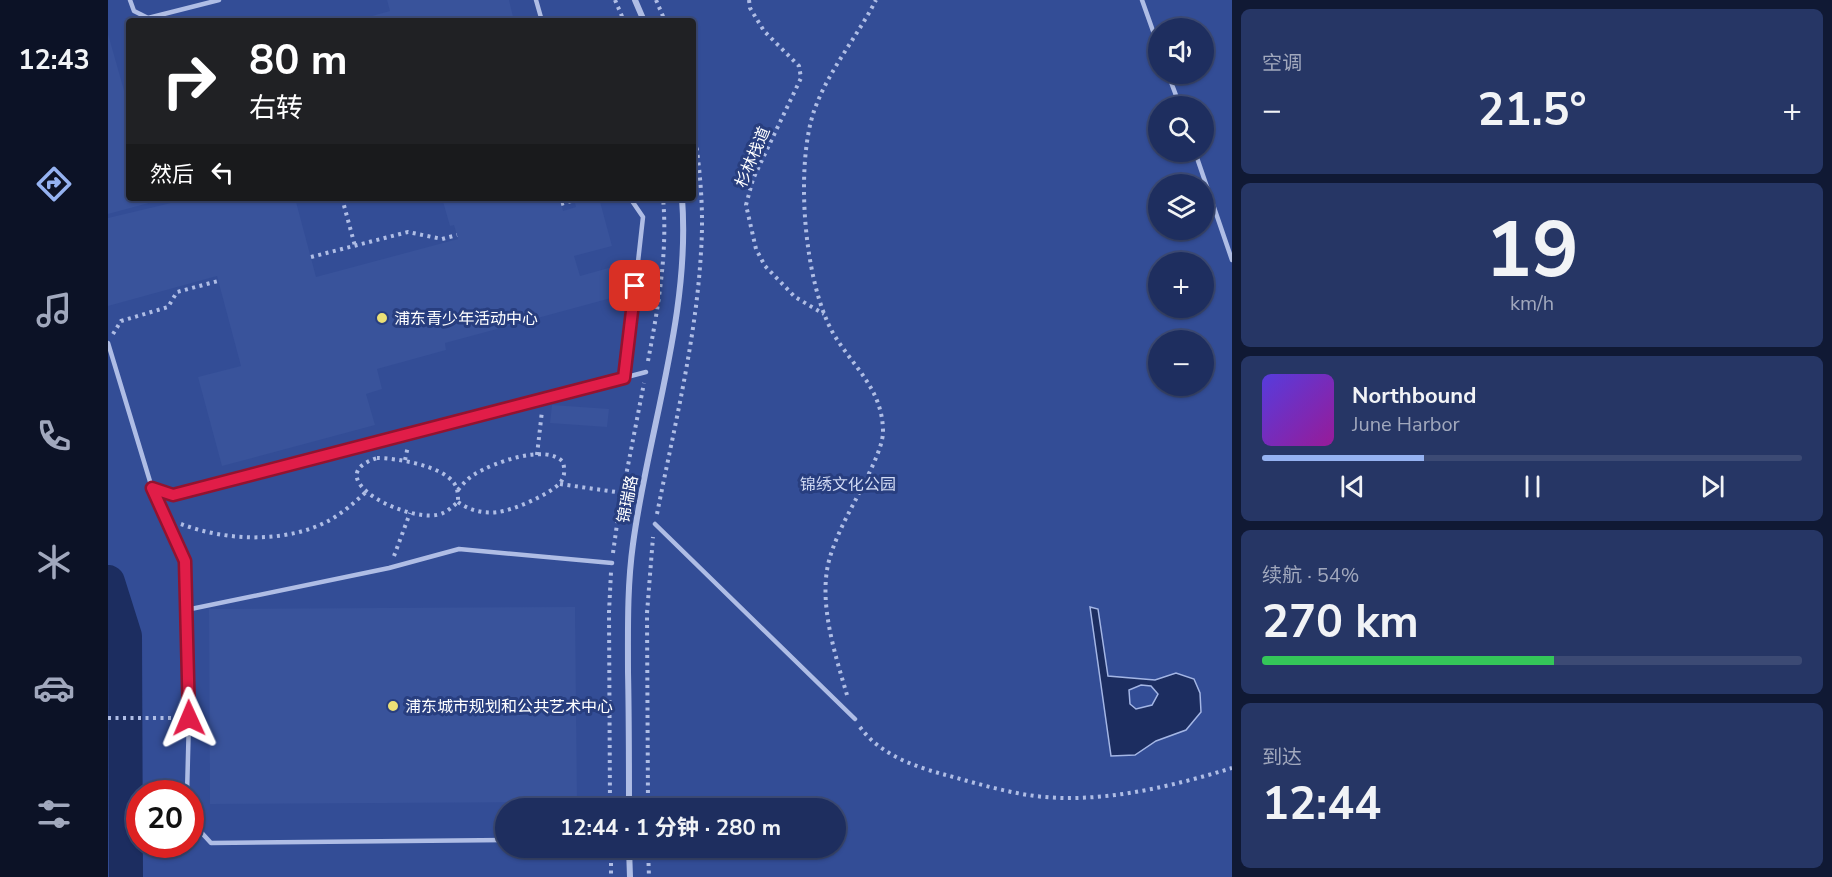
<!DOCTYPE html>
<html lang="zh">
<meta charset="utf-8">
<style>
:root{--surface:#1e2e5f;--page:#263665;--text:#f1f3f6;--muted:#a1a8bd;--line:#3c4a74;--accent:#95b2f1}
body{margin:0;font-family:"Nunito Sans","Noto Sans SC",sans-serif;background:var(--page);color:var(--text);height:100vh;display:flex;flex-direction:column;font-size:22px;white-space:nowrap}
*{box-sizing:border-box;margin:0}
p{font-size:20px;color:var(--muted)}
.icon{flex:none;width:33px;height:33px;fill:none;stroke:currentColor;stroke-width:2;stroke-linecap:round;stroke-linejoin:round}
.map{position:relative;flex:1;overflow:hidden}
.sheet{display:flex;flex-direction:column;gap:9px;padding:9px;background:#101934;width:600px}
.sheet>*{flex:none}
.hud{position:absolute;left:18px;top:18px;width:570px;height:183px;border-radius:6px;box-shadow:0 2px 4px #0004,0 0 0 2px var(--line);background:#202124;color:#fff;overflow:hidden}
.controls{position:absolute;left:1040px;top:18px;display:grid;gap:12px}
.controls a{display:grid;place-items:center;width:66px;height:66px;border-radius:50%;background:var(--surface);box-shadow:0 2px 4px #0004,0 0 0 2px var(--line);font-size:30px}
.speed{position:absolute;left:18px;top:780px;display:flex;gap:12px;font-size:30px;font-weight:700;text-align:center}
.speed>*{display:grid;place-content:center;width:78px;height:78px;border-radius:50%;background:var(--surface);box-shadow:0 2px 4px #0004,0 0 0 2px var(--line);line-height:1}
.speed .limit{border:9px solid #d22;background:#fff;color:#111}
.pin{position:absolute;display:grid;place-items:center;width:51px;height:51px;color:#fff;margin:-26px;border-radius:12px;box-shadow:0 3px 9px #0006}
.me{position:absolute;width:66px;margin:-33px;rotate:359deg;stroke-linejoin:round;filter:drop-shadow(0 0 4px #0008)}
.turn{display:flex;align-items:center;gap:21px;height:126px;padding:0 24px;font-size:27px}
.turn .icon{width:78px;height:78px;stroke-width:2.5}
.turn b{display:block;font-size:42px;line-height:51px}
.then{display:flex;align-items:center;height:57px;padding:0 24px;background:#0003;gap:12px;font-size:22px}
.big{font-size:45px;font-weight:700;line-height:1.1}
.sheet .card{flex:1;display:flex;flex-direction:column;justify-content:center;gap:9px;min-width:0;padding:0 21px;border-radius:9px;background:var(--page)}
.sheet .dial{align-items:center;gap:0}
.dial b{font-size:78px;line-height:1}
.song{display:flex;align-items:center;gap:18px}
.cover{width:72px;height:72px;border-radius:9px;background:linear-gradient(135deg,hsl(250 70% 55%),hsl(300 70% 35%))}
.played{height:6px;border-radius:3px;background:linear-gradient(90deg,var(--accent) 30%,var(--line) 30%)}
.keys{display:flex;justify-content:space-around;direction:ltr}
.heat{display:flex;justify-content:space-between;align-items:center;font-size:33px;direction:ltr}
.charge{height:9px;border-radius:4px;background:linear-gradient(90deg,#34c759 54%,var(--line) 0)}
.trip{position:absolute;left:387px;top:798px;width:351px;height:60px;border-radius:30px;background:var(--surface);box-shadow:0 2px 4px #0004,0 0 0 2px var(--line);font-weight:700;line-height:60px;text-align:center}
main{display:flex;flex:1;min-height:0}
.tabs{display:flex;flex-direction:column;width:108px;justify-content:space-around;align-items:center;background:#0c1226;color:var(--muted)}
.tabs .icon{width:42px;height:42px}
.tabs .active{color:var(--accent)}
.tabs b{font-size:27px;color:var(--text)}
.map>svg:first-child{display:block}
.green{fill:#334d96;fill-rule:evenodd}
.water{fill:#1c2d60;stroke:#a4b6e5;stroke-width:1.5;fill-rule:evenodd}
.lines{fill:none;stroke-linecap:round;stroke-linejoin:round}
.river{stroke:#1c2d60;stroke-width:34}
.building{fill:#39539b}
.path{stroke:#afbde5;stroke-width:4;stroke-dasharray:3 4.5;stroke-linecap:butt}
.lane{stroke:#afbde5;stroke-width:4.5}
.street{stroke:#afbde5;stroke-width:6}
.route-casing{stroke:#92132f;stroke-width:15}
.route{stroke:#e11d48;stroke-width:10}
.poi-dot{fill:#ece076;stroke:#283e7f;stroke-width:2}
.labels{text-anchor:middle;stroke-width:6;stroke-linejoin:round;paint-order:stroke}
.street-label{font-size:16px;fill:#fff;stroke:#283e7f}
.poi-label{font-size:16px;fill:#fff;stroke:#283e7f;text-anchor:start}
.park-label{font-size:16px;fill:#d2dbf4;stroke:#283e7f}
</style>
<main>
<nav class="tabs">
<b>12:43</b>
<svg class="icon active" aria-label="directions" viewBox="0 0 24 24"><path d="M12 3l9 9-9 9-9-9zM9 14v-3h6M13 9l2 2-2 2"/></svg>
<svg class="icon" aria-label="music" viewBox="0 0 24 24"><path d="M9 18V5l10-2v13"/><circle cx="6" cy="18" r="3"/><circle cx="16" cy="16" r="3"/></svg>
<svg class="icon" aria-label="phone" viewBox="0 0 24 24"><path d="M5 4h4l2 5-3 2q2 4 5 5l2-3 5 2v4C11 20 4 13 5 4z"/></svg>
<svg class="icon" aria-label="climate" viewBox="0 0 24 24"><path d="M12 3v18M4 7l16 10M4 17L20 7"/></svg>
<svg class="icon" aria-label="car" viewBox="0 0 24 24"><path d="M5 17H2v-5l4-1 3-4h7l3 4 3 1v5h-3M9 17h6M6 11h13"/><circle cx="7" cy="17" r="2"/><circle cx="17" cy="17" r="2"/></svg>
<svg class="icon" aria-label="filters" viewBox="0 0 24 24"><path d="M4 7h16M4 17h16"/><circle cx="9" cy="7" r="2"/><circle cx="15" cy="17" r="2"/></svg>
</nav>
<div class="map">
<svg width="1124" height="877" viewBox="0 0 1124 877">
<rect width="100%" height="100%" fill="#283e7f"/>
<path class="green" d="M0,0H1124V877H0ZM21,21H585V198H21ZM1050,28H1095V74H1050ZM1050,106H1095V152H1050ZM1050,184H1095V230H1050ZM1050,262H1095V308H1050ZM1050,340H1095V386H1050ZM32,794H82V844H32ZM398,808H728V848H398Z"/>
<path class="water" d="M982,607L990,609L1000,676L1047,680L1068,673L1086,679L1092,693L1093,712L1078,730L1048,741L1027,755L1003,756ZM1033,685L1043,686L1050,694L1044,705L1028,709L1022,704L1021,690Z"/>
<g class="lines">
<path class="river" d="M0,582L17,636L18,877"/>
</g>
<g class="building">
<path d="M279,0H401L406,21H246L282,11Z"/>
<path d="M0,34L21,108V198H48V201L0,214Z"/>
<path d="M84,198H187L208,277L350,239L346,225L342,226L334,198H452L455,211L468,207L467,203L484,198H491L504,246L466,256L472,276L515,264L517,274L513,275L518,294L337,343L338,350L269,369L274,389L258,394L267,425L114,466L90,377L133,366L109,276L0,306V218Z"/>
<path d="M444,405L501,409L499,427L442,423Z"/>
<path d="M467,607L469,802L102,804L101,609Z"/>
</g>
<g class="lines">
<g class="path">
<path d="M507,0L516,21"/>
<path d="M548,0L557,21"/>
<path d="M641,0L642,8L656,31L691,66L693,78L645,179L638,205L648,249L657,266L687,297L716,314"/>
<path d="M234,198L247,246"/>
<path d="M453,204L474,198"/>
<path d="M203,257L300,232L334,239L349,235"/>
<path d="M5,334L13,321L60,307L69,292L110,281"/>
<path d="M540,361C550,308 560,252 555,198"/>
<path d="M429,455L434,411"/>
<path d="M269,458C289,458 334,466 346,483C350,489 350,494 350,502C345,506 340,511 335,513C307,527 206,478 269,458Z"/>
<path d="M297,460L300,446"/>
<path d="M452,484L515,493"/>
<path d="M350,502C361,510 375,514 390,512C406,510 440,495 451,484C457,478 457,470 455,462C438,443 385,463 367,474C360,478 355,484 350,490"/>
<path d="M549,514C566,428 588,340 593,252C596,209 592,166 585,124"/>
<path d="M73,524C118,541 178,544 222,520C236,512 247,502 259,491"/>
<path d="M505,553L510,517L536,383"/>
<path d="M286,556L302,513"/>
<path d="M739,695C727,654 709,600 722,557C728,537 738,518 748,499C756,483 775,449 775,432C775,389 745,367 725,333C696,282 687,167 706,111C720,71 749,37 768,0"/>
<path d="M0,718H71"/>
<path d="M752,727C771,754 807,767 838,775C867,783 897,792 927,796C992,804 1062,787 1124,768"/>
<path d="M502,808L501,612L503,572"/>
<path d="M540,808L539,613L545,537"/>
<path d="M503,848V877"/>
<path d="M540,848L541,877"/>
</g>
<g class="lane">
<path d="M22,0L26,11L40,18L111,0"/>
<path d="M428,0L434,21"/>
<path d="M1034,0L1050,45"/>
<path d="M1060,74L1072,106"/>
<path d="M1087,152L1124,260"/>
<path d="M0,343L44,488L65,496L538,372"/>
<path d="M517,378L535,217L522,198"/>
<path d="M44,488L77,561L81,718L79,794"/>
<path d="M547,524L747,719"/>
<path d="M78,610L281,568L351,549L504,563"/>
<path d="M82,820L103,843L398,840"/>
</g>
<g class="street">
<path d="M527,0L536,21"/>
<path d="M521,808C521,763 521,717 520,672C520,629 519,587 525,544C540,431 583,313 574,198"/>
<path d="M521,848L522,877"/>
</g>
</g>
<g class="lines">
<defs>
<path id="route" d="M81,718L77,561L44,488L65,495L516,378L527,286"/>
</defs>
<use href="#route" class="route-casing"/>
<use href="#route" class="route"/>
</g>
<g class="poi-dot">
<circle cx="274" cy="318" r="6"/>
<circle cx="285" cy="706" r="6"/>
</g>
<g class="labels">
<g class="street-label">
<text transform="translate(644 157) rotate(-67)" y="6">杉林栈道</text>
<text transform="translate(519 499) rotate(-79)" y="6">锦瑞路</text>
</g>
<g class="poi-label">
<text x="286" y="324">浦东青少年活动中心</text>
<text x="297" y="712">浦东城市规划和公共艺术中心</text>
</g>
<g class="park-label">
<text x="740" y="490">锦绣文化公园</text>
</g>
</g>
</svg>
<div class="controls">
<a><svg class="icon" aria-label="sound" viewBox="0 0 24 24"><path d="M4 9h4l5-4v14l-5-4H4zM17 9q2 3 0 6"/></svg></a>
<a><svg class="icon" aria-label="search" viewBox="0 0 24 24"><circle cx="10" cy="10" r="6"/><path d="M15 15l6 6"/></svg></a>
<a><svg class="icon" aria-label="layers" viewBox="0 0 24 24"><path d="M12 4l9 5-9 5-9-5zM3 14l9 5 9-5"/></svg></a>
<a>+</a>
<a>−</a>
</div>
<div class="speed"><div class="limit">20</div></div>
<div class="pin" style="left:527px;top:286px;background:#d93025"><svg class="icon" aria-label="arrive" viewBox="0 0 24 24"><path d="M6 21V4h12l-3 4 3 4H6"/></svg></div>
<svg class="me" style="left:81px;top:718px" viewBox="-20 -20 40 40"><path d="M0-17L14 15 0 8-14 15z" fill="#e11d48" stroke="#fff" stroke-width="4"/></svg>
<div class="trip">12:44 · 1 分钟 · 280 m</div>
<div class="hud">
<div class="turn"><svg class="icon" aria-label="right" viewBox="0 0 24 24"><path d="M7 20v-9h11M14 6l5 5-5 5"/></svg><div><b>80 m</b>右转</div></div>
<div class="then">然后<svg class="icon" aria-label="left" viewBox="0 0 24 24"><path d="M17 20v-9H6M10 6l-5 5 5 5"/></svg></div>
</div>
</div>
<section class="sheet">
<div class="card"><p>空调</p>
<div class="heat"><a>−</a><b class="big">21.5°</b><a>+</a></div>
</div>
<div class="card dial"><b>19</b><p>km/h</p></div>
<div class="card">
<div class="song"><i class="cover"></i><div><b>Northbound</b><p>June Harbor</p></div></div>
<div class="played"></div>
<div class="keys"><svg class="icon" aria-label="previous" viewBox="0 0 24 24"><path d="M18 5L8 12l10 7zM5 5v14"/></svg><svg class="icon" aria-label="pause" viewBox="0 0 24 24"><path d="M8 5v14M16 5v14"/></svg><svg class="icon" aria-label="next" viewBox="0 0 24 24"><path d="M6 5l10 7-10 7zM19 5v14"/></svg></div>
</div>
<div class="card"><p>续航 · 54%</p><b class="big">270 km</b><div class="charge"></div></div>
<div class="card"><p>到达</p><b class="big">12:44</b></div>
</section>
</main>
